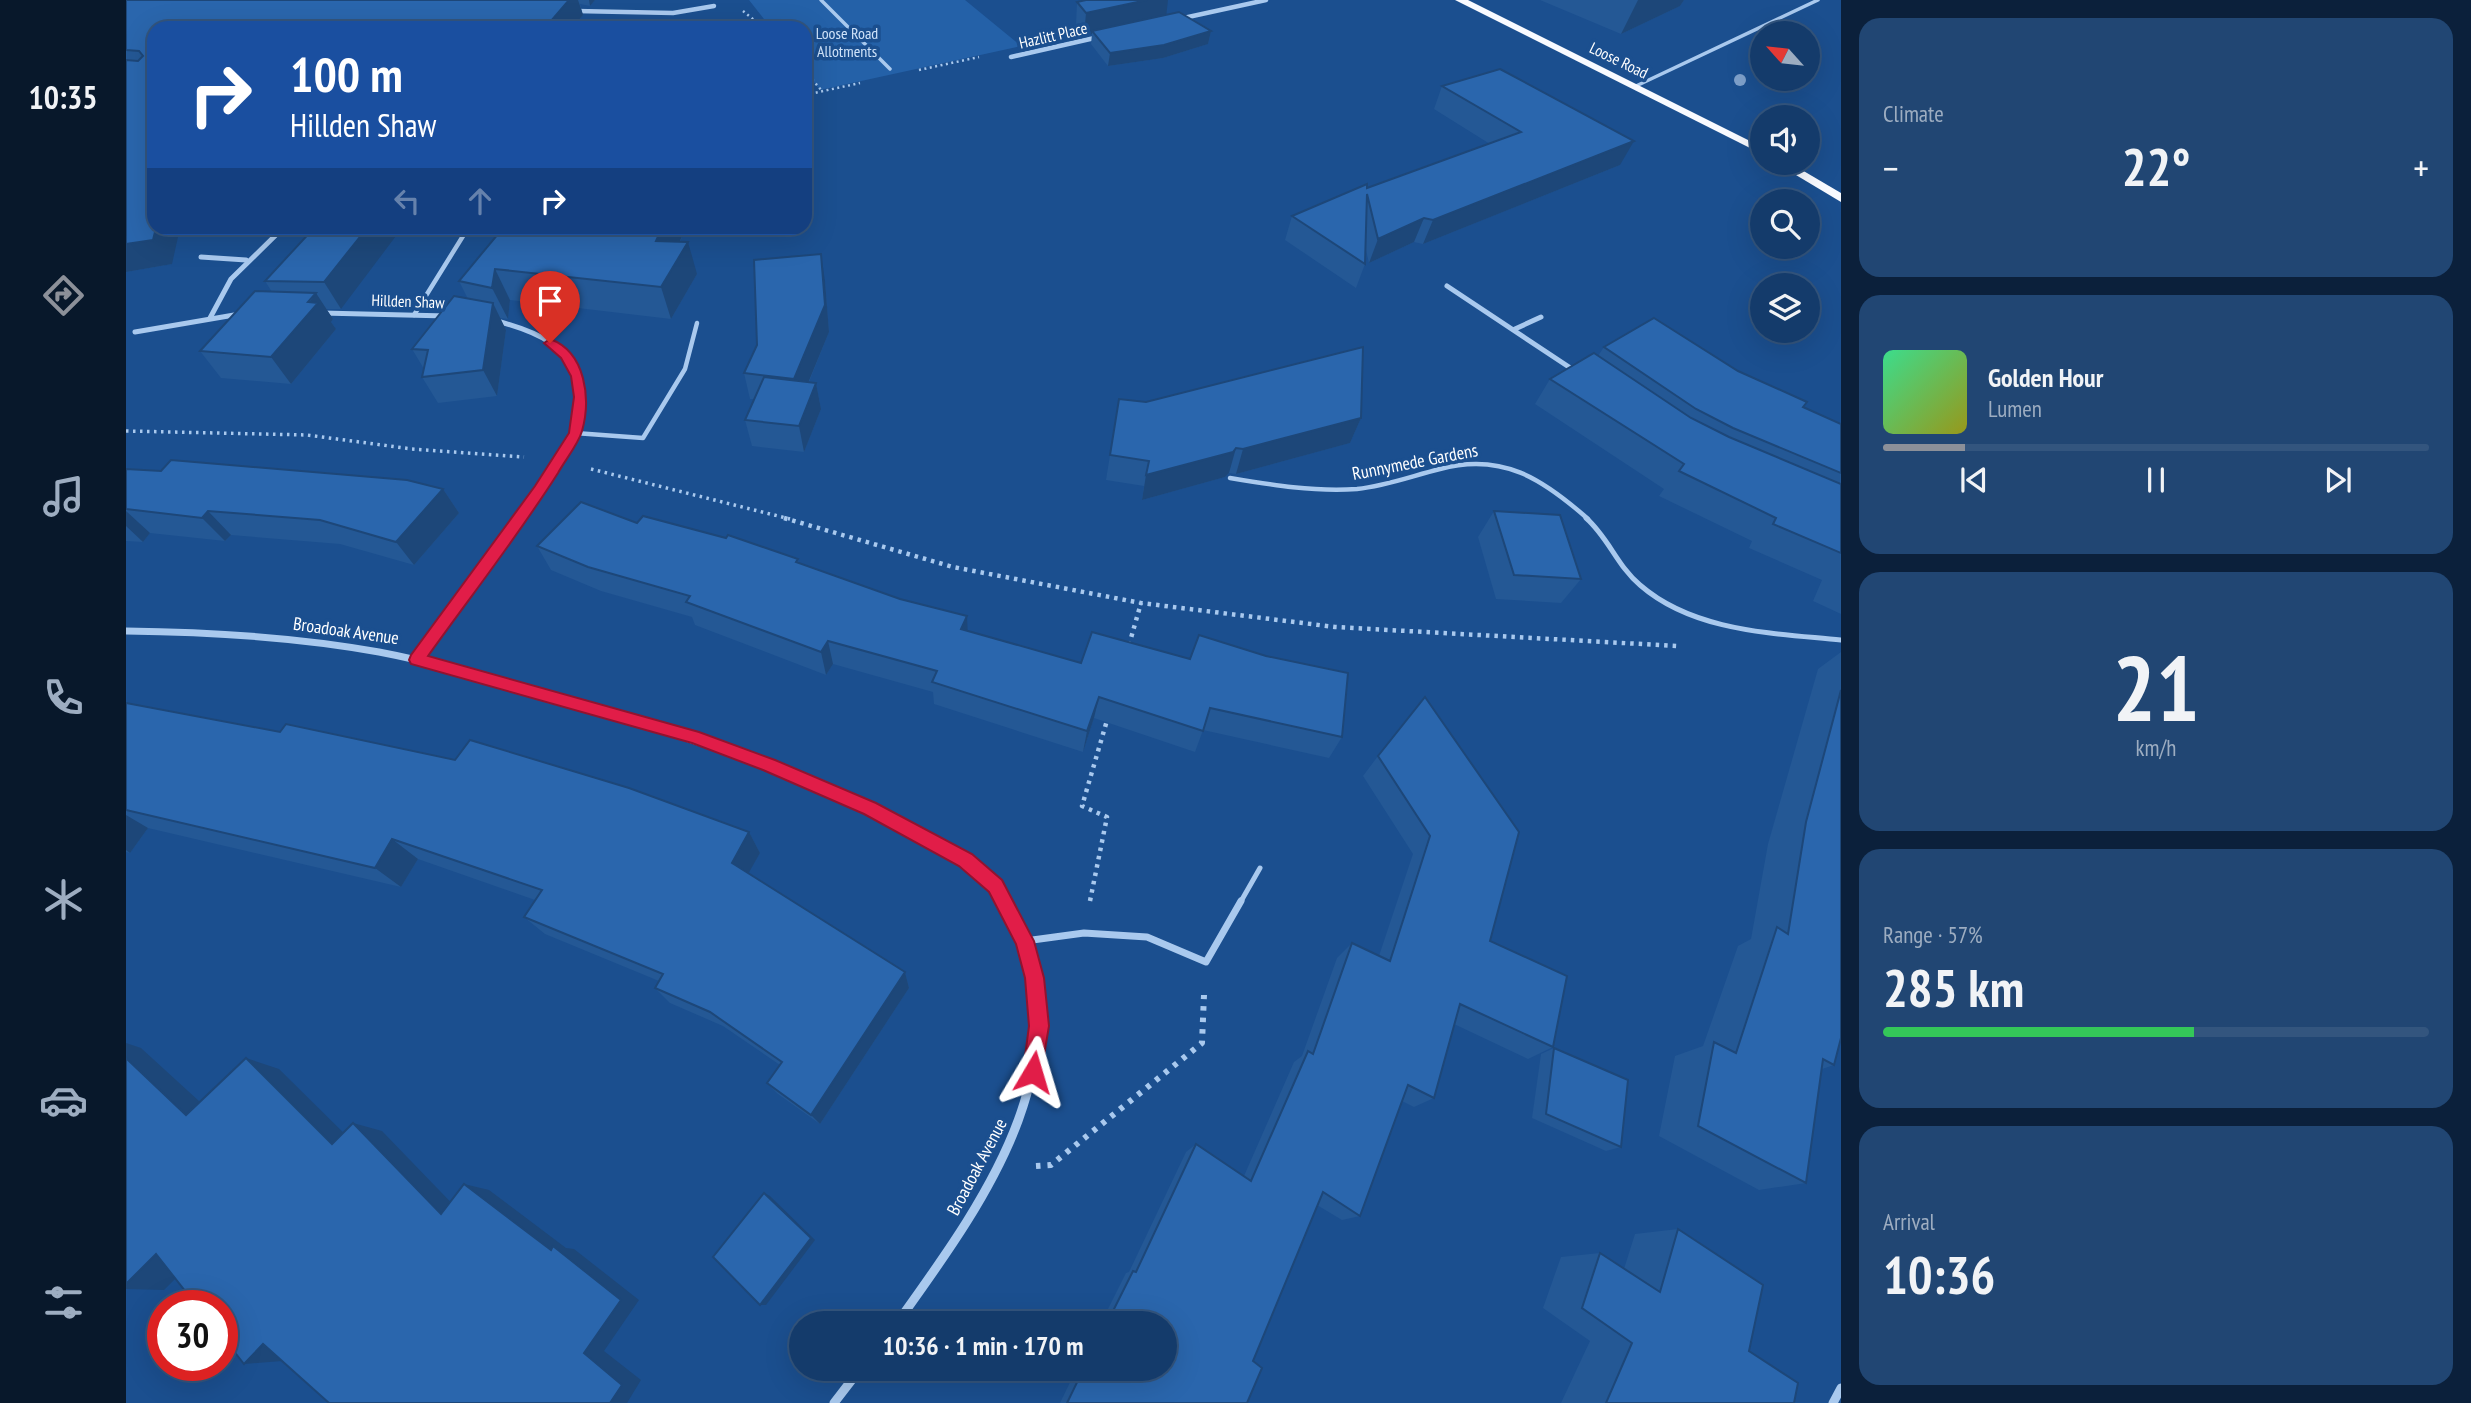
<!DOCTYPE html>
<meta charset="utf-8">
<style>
:root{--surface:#143b6b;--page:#214673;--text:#f1f3f6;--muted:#9dadc1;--line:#33557e;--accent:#8c9099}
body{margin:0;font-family:"PT Sans Narrow",sans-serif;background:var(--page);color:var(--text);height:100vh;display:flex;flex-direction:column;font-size:26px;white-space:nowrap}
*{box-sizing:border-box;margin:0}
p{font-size:23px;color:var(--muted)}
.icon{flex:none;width:38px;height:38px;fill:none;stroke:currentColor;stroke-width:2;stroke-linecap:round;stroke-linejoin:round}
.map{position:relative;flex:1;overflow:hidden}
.details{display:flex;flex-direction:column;gap:18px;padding:18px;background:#0b203b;width:630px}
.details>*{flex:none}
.hud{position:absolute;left:21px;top:21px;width:665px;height:214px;border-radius:21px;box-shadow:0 7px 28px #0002,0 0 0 2px var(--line);background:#1a4fa0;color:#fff;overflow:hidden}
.needle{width:46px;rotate:297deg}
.controls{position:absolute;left:1624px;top:21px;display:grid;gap:14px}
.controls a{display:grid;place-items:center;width:70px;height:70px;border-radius:50%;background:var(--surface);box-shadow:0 7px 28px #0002,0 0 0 2px var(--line);font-size:35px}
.speed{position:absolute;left:21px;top:1290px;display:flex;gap:14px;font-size:35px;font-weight:700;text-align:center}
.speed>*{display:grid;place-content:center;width:91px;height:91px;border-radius:50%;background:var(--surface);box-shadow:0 7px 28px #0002,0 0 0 2px var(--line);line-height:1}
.speed .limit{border:10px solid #d22;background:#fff;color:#111}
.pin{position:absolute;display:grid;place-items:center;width:60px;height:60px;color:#fff;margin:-72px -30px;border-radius:50% 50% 50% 0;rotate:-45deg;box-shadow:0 0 7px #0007}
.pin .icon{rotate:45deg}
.me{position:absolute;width:77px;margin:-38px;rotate:7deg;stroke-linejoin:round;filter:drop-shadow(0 0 5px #0008)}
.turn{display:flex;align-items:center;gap:24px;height:147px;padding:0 28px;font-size:32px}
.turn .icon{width:91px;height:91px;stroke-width:2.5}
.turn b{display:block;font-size:49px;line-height:60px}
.lanes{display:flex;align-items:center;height:66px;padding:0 28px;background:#0003;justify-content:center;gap:35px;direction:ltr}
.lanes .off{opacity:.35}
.big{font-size:52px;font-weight:600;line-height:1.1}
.details .tile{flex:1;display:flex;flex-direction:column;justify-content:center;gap:10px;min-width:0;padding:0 24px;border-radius:21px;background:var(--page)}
.details .dial{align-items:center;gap:0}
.dial b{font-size:91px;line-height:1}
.song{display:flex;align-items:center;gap:21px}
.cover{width:84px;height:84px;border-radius:10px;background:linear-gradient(135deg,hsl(150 70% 55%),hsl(60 70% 35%))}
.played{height:7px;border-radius:4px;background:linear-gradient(90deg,var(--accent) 15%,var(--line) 15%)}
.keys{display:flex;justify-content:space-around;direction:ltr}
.heat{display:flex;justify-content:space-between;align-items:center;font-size:38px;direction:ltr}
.charge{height:10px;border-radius:5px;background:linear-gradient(90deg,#34c759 57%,var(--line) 0)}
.trip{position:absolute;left:663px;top:1311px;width:388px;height:70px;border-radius:35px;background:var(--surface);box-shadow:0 7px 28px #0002,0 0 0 2px var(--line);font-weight:600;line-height:70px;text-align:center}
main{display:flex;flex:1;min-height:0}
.tabs{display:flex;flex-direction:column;width:126px;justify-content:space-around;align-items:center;background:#08182b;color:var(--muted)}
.tabs .icon{width:49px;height:49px}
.tabs .selected{color:var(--accent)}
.tabs b{font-size:32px;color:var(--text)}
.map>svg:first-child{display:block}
.green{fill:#2461a8}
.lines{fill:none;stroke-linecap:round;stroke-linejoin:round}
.path-far3{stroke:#a9c9ee;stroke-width:2.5;stroke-dasharray:2 3.5;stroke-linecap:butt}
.path-far2{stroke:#a9c9ee;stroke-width:3.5;stroke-dasharray:2.5 4.5;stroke-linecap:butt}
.path-far1{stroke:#a9c9ee;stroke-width:4.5;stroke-dasharray:3.5 5;stroke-linecap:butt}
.path{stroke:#a9c9ee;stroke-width:6;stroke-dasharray:4.5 7;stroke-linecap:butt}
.service-far3{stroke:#a9c9ee;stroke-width:3.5}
.service-far2{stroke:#a9c9ee;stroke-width:4.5}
.service-far1{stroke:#a9c9ee;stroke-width:5}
.service{stroke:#a9c9ee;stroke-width:7}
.minor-far3{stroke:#a9c9ee;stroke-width:4.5}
.minor-far2{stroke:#a9c9ee;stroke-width:5}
.minor-far1{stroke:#a9c9ee;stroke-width:7}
.minor{stroke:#a9c9ee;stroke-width:9}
.trunk{fill:#f8faff;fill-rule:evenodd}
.tree{fill:#7ea0ca}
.wall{fill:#245895}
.shaded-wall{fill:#1d4779}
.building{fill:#2a66ad;stroke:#1d4779;stroke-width:2}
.route{fill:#e11d48;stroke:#92132f;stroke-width:2}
.labels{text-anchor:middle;stroke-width:7;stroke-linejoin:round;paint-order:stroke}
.far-park-label{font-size:16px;fill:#cfe3fa;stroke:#1b4f8f}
.far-street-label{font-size:16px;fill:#fff;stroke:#1b4f8f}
.street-label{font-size:18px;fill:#fff;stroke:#1b4f8f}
</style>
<main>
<nav class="tabs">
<b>10:35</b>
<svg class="icon selected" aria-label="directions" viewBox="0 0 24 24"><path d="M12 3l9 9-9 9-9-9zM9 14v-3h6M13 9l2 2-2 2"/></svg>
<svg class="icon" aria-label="music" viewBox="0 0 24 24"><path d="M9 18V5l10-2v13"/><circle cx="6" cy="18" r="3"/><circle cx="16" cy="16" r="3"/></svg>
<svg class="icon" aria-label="phone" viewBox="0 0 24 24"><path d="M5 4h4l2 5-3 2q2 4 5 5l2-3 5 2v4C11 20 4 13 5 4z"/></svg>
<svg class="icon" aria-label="climate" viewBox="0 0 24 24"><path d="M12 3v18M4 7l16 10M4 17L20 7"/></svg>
<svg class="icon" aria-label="car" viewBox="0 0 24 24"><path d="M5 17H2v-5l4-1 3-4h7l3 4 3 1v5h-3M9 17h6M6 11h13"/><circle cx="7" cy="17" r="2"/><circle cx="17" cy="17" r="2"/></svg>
<svg class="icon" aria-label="filters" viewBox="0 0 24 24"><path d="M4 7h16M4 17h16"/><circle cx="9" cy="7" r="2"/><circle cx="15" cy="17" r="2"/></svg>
</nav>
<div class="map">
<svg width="1715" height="1403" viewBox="0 0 1715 1403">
<rect width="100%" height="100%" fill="#1b4f8f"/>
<path class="green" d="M623,0H839L895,46L694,90L679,71V28H645Z"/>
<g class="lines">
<g class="path-far3">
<path d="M617,11L638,28"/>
<path d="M793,70L853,57"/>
<path d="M679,71L696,91"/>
<path d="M679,95L734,83"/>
</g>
<g class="path-far2">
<path d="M0,431L181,435L286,449L398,457"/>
<path d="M465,469L664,519"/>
</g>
<g class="path-far1">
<path d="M658,518L827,567L1015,603L1209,627L1551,646"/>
<path d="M1003,645L1015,603"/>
<path d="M964,901L981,817L956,806L982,717"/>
</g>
<path class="path" d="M910,1166L925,1165L1076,1043L1078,995"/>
<g class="service-far3">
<path d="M695,0L764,69"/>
<path d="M1510,86L1692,0"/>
</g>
<g class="service-far2">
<path d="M288,315L342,228"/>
<path d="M449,433L517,438L559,369L571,323"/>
<path d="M1104,478C1146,485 1188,492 1231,489C1260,486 1286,476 1314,469C1376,452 1417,479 1462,519"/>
</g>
<g class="service-far1">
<path d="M1460,518C1482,537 1492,567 1514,585C1568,632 1647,633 1715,640"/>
<path d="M1114,903L1134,868"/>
</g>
<path class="service" d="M899,941L958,933L1021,937L1080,962L1115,901"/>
<g class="minor-far3">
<path d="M450,11L547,13L588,6"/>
<path d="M1053,19L1140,0"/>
<path d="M885,57L973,37"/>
</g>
<g class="minor-far2">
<path d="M75,257L120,260"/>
<path d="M1321,286L1452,373"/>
<path d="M196,313L321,316"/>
<path d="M84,318L105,279L157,228"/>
<path d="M367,320C410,331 449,345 453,395C454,408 454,420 449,433C436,464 412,492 393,519"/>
<path d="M1389,329L1415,317"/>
<path d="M9,332L114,314"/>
</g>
<g class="minor-far1">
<path d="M0,631C85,632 170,637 253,652C306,662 356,677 407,692C508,720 607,751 704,791C765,817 844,843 880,903"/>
<path d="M291,660L394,518"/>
</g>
<g class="minor">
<path d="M771,1323C860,1199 966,1056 879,901"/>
<path d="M708,1403L735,1368"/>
<path d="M1707,1403L1715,1388"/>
</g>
<g class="trunk">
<path d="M1329,0H1342L1636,147V154Z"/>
<path d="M1650,163H1664L1715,193V202Z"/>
</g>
</g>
<circle class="tree" cx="1614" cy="80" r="6"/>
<g class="wall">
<path d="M0,0H469L464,6L454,4L457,15L446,28H28L46,264L0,272Z"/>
<path d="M1414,0H1558L1554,6L1495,34Z"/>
<path d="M951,2L1085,31L1082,44L1037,58L982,66L965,44L966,34L958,36L950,25Z"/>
<path d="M1316,86L1494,165L1297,244L1288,242L1243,263L1239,246V264L1230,288L1159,240L1166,216L1364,144L1308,109Z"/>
<path d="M188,228L215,309H200L207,319L205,322L210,329L165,384L95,378L74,351L146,292L139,281Z"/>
<path d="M374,228H560L554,242L571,274L545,319L384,300L382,319L374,318L380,330L371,396L312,403L296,377L298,369L286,349L342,299L333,281L375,229Z"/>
<path d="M699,281L703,332L683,382L690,383L695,409L678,452L626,446L619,420L628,399H624L618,373Z"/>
<path d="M1478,347L1612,371L1677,407L1715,424V614L1687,601L1696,580L1623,548L1626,541L1533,496L1538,489L1409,404L1424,379L1472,356Z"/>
<path d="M993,399L1020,402L1235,418L1224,443L1110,474L1103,473L1099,477L1016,500L1018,486L980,480Z"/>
<path d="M0,469L317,489L333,513L288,565L214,544L105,535L99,541L24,533L17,542L0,541Z"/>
<path d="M1368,511L1455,579L1435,603L1370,599L1352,537Z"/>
<path d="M511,523L672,559L673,564L841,631L1216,737L1203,758L1077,730L1069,752L968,718L957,752L808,704L807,692L707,664L700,675L569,625L566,617L475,591L425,570L411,546Z"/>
<path d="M1715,652V1038L1708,1065L1696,1069L1680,1183L1633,1190L1533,1136L1549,1056L1577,1046L1612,946L1625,939L1642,844L1692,669Z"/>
<path d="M1299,697L1364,941L1427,1047L1402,1059L1328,1024L1308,1098L1288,1107L1276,1101L1234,1216L1216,1220L1191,1205L1127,1361L1121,1403H934L951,1368H1040V1323H975L1000,1273L1003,1272L1060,1152L1070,1144L1118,1176L1168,1062L1176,1056L1211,958L1226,943L1253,956L1287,854L1237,776L1252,756Z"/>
<path d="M0,703L623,832L634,853L622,873L779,972L783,988L694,1124L652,1094L641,1083L654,1065L597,1026L544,1003L529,988L533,981L419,934L398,917L409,900L292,859L275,887L22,828L4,853L0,852Z"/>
<path d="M1428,1048L1495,1147L1480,1151L1406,1118L1415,1054Z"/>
<path d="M1552,1229L1623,1351L1668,1403H1435L1464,1341L1417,1308L1435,1257L1474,1253L1498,1269L1509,1234Z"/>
</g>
<g class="shaded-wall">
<path d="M443,0H452L457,15L446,28H419Z"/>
<path d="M463,0H469L464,6Z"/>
<path d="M1021,0H1042L1040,18L966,31V34L958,36L960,13Z"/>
<path d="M1512,0H1558L1554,6L1495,34Z"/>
<path d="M1085,31L1082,44L1037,58L982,66L984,53Z"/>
<path d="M1508,141L1494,165L1297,244L1307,220Z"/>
<path d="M1298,218L1288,242L1243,263L1252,239Z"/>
<path d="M30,228H54L46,264L0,272V244Z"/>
<path d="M241,228H276L215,309L198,282Z"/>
<path d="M536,228H560L539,272L530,241Z"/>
<path d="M562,242L571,274L545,319L535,287Z"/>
<path d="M695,254L699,281L703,332L673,405L668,379Z"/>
<path d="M369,269L384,300L382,319L366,288Z"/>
<path d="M190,293L207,319L205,322L210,329L165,384L145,357Z"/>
<path d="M367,303L380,330L371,396L357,370Z"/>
<path d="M690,383L695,409L678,452L673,426Z"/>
<path d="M1235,418L1224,443L1110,474L1117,449Z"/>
<path d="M1110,448L1103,473L1099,477L1016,500L1020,475Z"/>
<path d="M317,489L333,513L288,565L270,542Z"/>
<path d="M0,511L24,533L17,542L0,526Z"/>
<path d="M82,511L105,535L99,541L76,518Z"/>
<path d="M841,616L842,639L835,629Z"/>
<path d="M702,641L707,664L700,675L695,652Z"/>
<path d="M973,697L968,718L957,752L961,731Z"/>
<path d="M0,815L22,828L4,853L0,850Z"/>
<path d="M623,832L634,853L617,883L606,863Z"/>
<path d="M266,839L292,859L275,887L249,868Z"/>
<path d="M779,972L783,988L694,1124L685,1115Z"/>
<path d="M0,1043L15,1048L97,1123L60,1115L0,1058Z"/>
<path d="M120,1058L153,1069L236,1151L206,1144Z"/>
<path d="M227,1123L256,1131L341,1219L315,1214Z"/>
<path d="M338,1184L363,1190L440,1248L448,1249L513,1300L478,1351L515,1380L501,1403H484L458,1353L425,1250Z"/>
<path d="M638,1193L644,1196L689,1240L640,1305H634Z"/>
<path d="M30,1254L71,1257L38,1290L0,1289V1284Z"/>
<path d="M137,1344L156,1361L118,1364Z"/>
</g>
<g class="building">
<path d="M0,0H443L419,28H28V228H30L27,240L0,244V60L12,61L17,56L13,51L0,50Z"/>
<path d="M960,0H1021L960,13L951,2Z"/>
<path d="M1053,12L1085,31L1038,45L984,53L966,31Z"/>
<path d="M1374,69L1508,141L1307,220L1298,218L1252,239L1241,194L1239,264L1166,216L1241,184V188L1395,132L1316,86Z"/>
<path d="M188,228H241L198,282L139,281Z"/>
<path d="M377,228H536L530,241L562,242L535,287L369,269L366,288L333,281Z"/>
<path d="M695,254L699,305L668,379L618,373L631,345L628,260Z"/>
<path d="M129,291L190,293L182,302L192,303L145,357L74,351Z"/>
<path d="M328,296L367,303L357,370L296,377L302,350L286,349Z"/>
<path d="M1528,318L1612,371L1681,402L1677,407L1715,424V473L1607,428L1570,409L1478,347Z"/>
<path d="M1237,347L1235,418L1117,449L1110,448L1107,452L1020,475L1023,461L984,455L993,399L1020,402Z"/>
<path d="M1468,353L1565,418L1603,437L1715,484V553L1647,524L1650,518L1553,471L1558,464L1424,379Z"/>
<path d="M638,377L690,383L673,426L619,420Z"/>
<path d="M45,460L281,480L317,489L270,542L194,520L82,511L76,518L0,509V469L35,471Z"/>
<path d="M455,502L511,523L517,516L600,538L602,535L672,559L670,562L774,599L841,616L835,629L955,663L966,632L1064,659L1073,635L1140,656L1222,673L1216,737L1084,708L1077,731L973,697L961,731L806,682L811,671L702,641L695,652L560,602L564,596L462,567L411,546Z"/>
<path d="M1368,511L1434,515L1455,579L1388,575Z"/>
<path d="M1715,690V1038L1708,1065L1697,1059L1680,1183L1572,1126L1588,1042L1610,1053L1651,927L1662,934L1680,822Z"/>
<path d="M1299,697L1393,832L1364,941L1441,976L1427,1047L1334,1004L1308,1098L1282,1085L1234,1216L1197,1192L1127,1361L1136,1368L1121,1403H941L958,1368H1040V1323H981L1007,1271L1010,1272L1070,1144L1125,1181L1182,1051L1187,1054L1226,943L1264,961L1304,836L1252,756Z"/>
<path d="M0,703L154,732L160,724L329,760L344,740L503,788L623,832L606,863L779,972L685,1115L641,1083L656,1062L584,1012L529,988L537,974L398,917L416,890L266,839L249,868L0,810Z"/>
<path d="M1428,1048L1502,1080L1495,1147L1420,1114Z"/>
<path d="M0,1058L60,1115L120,1058L206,1144L227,1123L315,1214L338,1184L425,1250L427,1246L495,1300L458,1353L496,1385L484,1403H203L137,1344L118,1364L96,1336V1306H71L30,1254L0,1284Z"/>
<path d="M638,1193L685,1238L634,1305L587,1257Z"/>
<path d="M1552,1229L1637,1285L1623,1351L1672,1383L1668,1403H1480L1506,1343L1456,1308L1474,1253L1534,1292Z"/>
</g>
<path class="route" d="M424,339C460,352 465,399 456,431C452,445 439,460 432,473C392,536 345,596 302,656L573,732L649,760L750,803L846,854L876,880L908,941L918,978L923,1026L914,1079L907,1082L900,1079L897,1072L903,1026L899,978L890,944L863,892L833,866L738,814L637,770L566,743L285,664L283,660L285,655L409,486L443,433L448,397L445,376L435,358L418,343Z"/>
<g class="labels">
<g class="far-park-label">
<text x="721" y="39">Loose Road<tspan x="721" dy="18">Allotments</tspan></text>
</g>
<g class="far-street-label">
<text transform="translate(927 35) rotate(-13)" y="6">Hazlitt Place</text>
<text transform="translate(1493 60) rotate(26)" y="6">Loose Road</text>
<text transform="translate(282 301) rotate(2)" y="6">Hillden Shaw</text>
</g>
<g class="street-label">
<text transform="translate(1289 462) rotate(-11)" y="6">Runnymede Gardens</text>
<text transform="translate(220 631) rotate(8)" y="6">Broadoak Avenue</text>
<text transform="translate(851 1167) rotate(-62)" y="6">Broadoak Avenue</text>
</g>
</g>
</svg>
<div class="controls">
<a><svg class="needle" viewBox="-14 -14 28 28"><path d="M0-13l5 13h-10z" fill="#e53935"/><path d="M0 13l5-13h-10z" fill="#9dadc1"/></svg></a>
<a><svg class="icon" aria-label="sound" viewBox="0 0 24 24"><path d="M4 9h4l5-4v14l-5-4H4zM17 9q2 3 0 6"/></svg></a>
<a><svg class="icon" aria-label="search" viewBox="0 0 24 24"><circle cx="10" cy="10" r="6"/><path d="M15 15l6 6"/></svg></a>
<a><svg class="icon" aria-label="layers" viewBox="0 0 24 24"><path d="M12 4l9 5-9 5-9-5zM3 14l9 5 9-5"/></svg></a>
</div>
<div class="speed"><div class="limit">30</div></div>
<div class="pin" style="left:424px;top:343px;background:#d93025"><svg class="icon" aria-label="arrive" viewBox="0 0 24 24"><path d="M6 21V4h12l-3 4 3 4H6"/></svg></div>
<svg class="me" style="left:907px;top:1072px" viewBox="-20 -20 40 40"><path d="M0-17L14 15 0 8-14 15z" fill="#e11d48" stroke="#fff" stroke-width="4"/></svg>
<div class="trip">10:36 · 1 min · 170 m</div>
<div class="hud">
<div class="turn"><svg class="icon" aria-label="right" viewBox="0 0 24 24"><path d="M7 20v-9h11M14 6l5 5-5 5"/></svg><div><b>100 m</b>Hillden Shaw</div></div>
<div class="lanes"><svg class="icon off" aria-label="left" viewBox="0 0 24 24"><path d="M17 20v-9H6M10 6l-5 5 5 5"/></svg><svg class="icon off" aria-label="ahead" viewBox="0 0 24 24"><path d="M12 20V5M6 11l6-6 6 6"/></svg><svg class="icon" aria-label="right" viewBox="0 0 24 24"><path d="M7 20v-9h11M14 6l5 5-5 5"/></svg></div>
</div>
</div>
<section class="details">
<div class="tile"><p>Climate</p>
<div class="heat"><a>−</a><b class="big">22°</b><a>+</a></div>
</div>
<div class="tile">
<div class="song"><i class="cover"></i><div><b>Golden Hour</b><p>Lumen</p></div></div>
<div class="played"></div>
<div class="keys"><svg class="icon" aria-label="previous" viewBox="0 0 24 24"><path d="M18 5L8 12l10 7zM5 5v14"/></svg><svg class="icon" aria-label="pause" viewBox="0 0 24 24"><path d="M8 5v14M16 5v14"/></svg><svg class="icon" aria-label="next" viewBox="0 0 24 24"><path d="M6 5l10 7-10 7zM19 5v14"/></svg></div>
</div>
<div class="tile dial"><b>21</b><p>km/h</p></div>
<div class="tile"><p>Range · 57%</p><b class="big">285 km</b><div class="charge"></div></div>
<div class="tile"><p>Arrival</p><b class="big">10:36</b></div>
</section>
</main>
